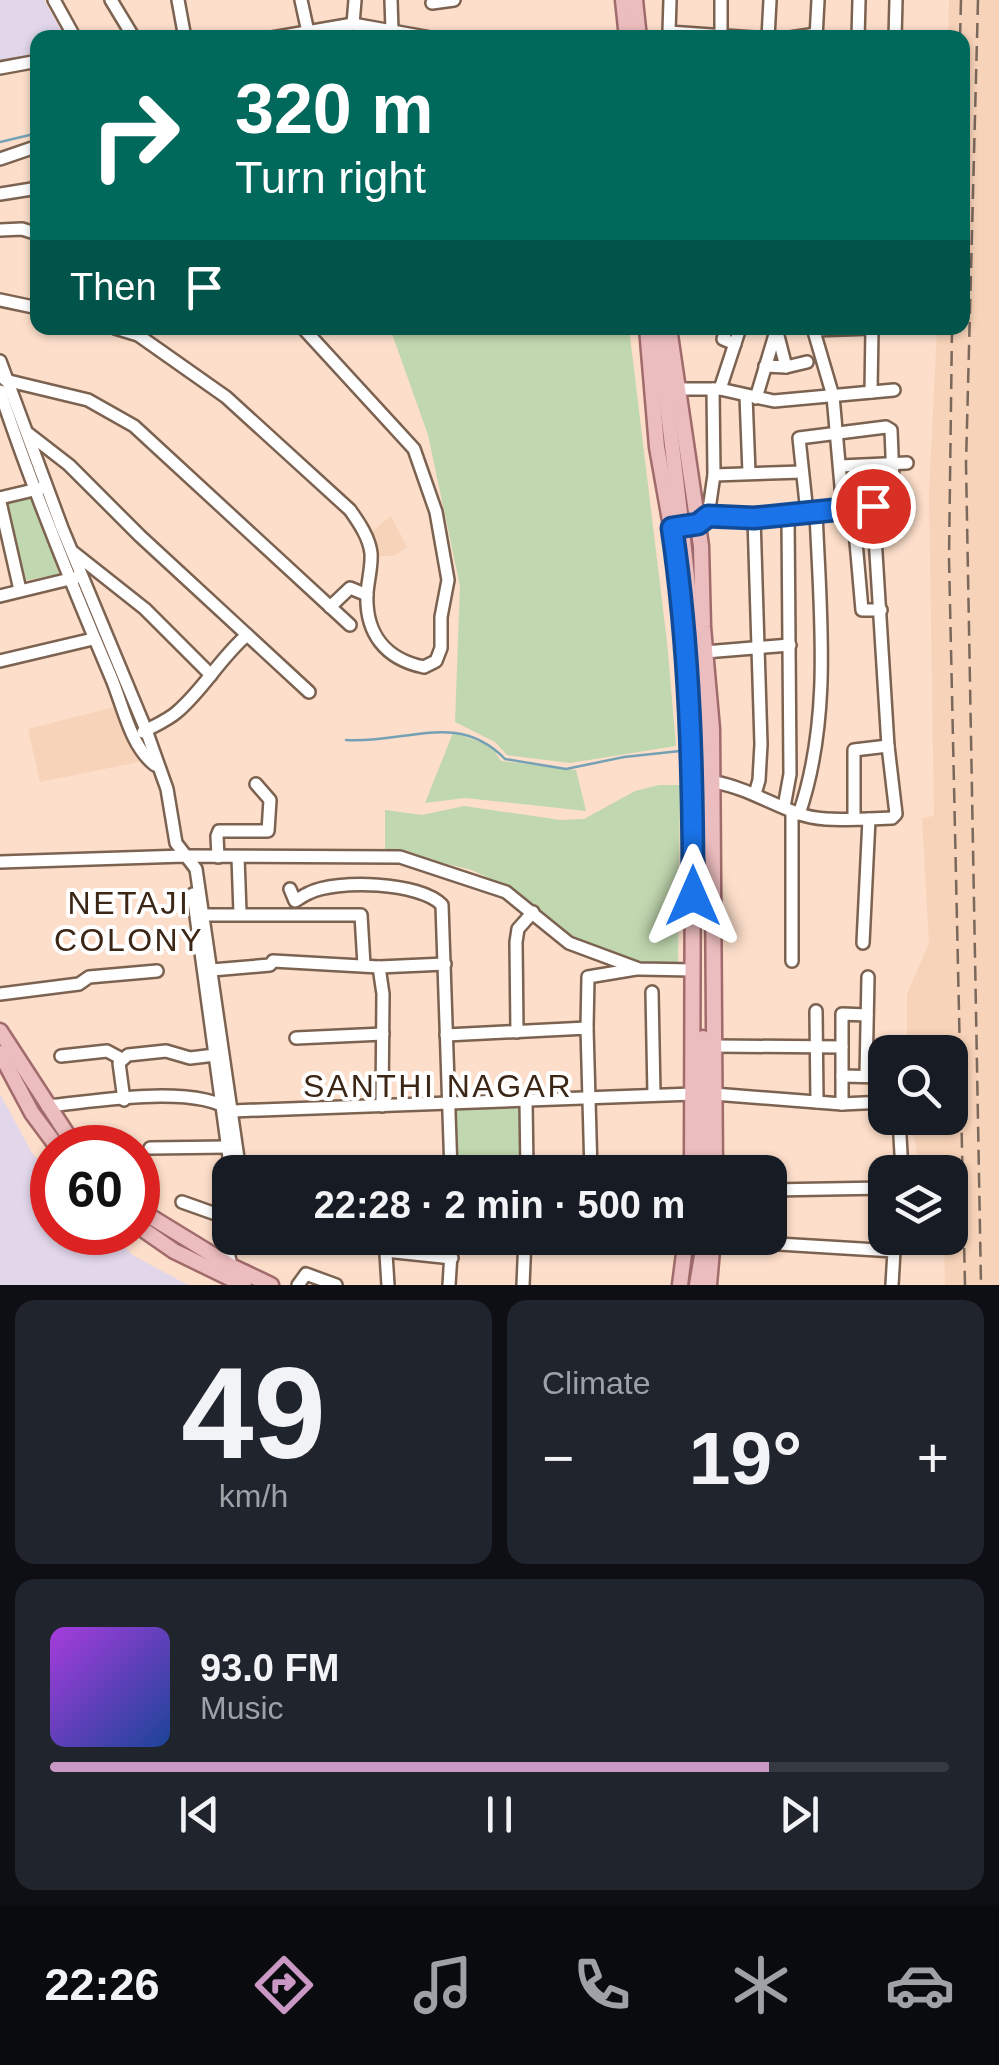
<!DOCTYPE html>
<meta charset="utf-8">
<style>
:root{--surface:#171b24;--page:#20242c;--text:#f1f3f6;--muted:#9ea1a6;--line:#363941;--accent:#c998c5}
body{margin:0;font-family:Helvetica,sans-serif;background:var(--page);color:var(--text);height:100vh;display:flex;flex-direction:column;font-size:38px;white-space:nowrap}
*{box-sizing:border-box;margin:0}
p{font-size:32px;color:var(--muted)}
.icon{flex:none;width:55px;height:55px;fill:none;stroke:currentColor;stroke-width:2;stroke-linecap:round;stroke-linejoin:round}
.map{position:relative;height:1285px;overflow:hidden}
.sheet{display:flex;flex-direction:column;gap:15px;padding:15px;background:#0d0f14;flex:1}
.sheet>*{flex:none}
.top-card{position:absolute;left:30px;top:30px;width:940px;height:305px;border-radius:20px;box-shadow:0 2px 8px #0004;background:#00695c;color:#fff;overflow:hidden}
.buttons{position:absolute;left:868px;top:1035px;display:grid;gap:20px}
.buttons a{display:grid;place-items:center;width:100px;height:100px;border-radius:20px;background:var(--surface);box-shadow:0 2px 8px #0004;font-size:50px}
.speed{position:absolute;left:30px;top:1125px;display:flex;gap:20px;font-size:50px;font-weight:700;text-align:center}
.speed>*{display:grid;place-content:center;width:130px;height:130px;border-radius:50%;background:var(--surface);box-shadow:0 2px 8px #0004;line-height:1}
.speed .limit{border:15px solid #d22;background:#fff;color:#111}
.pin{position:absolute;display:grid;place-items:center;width:85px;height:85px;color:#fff;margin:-42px;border:5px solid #fff;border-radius:50%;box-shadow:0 2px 10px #0007}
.me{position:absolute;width:110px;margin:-55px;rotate:0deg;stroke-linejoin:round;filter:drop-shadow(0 0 8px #0008)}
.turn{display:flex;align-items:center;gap:35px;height:210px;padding:0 40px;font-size:45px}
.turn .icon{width:130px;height:130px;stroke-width:2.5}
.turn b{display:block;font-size:70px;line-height:85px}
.then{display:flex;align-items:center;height:95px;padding:0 40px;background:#0003;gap:20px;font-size:38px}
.big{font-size:75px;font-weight:700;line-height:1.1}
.sheet .tile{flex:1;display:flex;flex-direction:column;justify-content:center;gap:15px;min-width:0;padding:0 35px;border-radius:20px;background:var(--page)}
.sheet .dial{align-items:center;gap:0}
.dial b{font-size:130px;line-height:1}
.song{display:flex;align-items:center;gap:30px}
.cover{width:120px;height:120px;border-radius:15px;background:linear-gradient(135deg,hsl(280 70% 55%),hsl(220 70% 35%))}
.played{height:10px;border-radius:5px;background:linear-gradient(90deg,var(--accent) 80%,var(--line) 80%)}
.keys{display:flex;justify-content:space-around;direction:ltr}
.heat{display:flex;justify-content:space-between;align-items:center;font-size:55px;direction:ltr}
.sheet .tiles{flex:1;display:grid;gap:15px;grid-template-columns:1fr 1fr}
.tile:last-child{grid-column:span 2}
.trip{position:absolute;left:212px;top:1155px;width:575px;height:100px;border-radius:20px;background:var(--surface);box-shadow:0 2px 8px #0004;font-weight:700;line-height:100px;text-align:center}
.tab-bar{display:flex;height:160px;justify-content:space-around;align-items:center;background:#090b0e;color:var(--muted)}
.tab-bar .icon{width:70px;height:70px}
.tab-bar .current{color:var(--accent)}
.tab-bar b{font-size:45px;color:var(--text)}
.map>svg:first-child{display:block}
.built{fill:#f7d3b9}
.industrial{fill:#e1d6ea}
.green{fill:#c0d7af}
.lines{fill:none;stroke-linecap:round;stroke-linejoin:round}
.stream{stroke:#74a1b4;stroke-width:2.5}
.minor-casing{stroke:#7c6250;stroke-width:16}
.major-casing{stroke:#a16b6b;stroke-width:19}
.minor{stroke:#fff;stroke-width:11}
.major{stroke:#ecbdbf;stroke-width:14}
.rail{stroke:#7a685c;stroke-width:2.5;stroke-dasharray:15 8;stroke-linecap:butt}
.route-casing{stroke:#114b97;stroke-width:25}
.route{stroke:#1a73e8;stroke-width:18}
.labels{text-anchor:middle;stroke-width:8;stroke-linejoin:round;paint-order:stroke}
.neighbourhood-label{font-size:32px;letter-spacing:2.5px;fill:#3c2615;stroke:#fff}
</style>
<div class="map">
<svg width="999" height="1285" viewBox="0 0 999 1285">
<rect width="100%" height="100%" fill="#fcdeca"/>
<g class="built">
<path d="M949,0H999V1285H945L944,1238H950V1172H920L911,1118H950V1052H907V994L929,943L922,818L934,816L929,494L937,328H962V38L948,37Z"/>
<path d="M391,516L407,547L394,556H379L370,533Z"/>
<path d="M114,707L139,762L40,782L28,729Z"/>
</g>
<g class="industrial">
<path d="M0,0H44L65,37L38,38L37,55L0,62Z"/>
<path d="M0,1094L32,1153L52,1175V1232L109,1233L134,1256L188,1285H0Z"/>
</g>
<g class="green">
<path d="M390,328H517L528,333L629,328L667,642L676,746L570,763L507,755L495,742L455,722L460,586L428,435Z"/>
<path d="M31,497L42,516L59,574L23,581L6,503Z"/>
<path d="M453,733L490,745L501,761L576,770L586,811L465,798L425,803Z"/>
<path d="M659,785H680L678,964L636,961L571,938L518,892L472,870L385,849V810L422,815L464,806L561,820L584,819L635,791Z"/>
<path d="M521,1106L522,1164L457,1165L456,1107Z"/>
</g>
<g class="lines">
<g class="stream">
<path d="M0,142L38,133"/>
<path d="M346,740C407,744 457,710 505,759L566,769L624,757L680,751"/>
</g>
<defs>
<g id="minor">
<path d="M54,0L75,38"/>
<path d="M111,0L134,38"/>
<path d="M178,0L185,38"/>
<path d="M301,0L308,32"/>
<path d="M391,0L392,30"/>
<path d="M670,0L669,32L754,38"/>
<path d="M721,0V37"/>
<path d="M432,3L454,0"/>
<path d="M353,24L355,0"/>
<path d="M272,38L353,24L431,38"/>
<path d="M768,38L770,0"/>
<path d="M790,38L816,34"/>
<path d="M816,38L818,0"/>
<path d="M858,38L859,0"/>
<path d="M895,38L896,0"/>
<path d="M0,68L38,61"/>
<path d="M0,159L38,146"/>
<path d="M0,194L38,188"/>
<path d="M0,230L22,229L38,234"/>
<path d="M0,300L38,308"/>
<path d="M115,328L138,335L226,397L350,510C359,523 369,537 371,553C372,566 368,580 367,593C365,633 385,659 424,667L436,661L441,648V617L448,580L436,512L414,449L303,328"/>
<path d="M727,328L723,339L735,344"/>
<path d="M813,328L833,396L843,509"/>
<path d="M814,330L872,328"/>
<path d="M777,332L786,367"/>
<path d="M0,361L62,528L146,730L167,789L176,843L196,869L240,1172"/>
<path d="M765,366L786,367L807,362"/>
<path d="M5,380L88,400L134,426L350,625"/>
<path d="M677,389H720L774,401L894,390"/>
<path d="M720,389L740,328"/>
<path d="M0,391C32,488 71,583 111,677C123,705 130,746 155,765"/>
<path d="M871,392L872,328"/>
<path d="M746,396L749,473"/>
<path d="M756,398L777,328"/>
<path d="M29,434L69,465L140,536L309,692"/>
<path d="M840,466L907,463"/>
<path d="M714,475L802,472"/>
<path d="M0,498L42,488"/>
<path d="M0,502L20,590"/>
<path d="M853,508L862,610H881"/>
<path d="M811,513L905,503"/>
<path d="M708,516L714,475L713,389"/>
<path d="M788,516L807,513L799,438L886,427L891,430L894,504"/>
<path d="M754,518L761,744L759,780L755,794"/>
<path d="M673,528L698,524L708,516H788L790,774L784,807"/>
<path d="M73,552L145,609L211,675"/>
<path d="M0,596L78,577"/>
<path d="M330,607L350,588L367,595"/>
<path d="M705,652L790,645"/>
<path d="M0,661L93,639"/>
<path d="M143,732C154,726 168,720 177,712C204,689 220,658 247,635"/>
<path d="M714,782C744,787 769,803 797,813C820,822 846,819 869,819L863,943"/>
<path d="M799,814C832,718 820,613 816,512"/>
<path d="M854,819V750L888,746"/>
<path d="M869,819L892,818L896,814L888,746L873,505"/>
<path d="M218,857L217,836L219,831H268L270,800L256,784"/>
<path d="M238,857L240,913"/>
<path d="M0,862L184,856L400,857L506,892L569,943L639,969L693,970"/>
<path d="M290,889L295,901C300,898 304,895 309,893C336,879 421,882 442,905L451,1172"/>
<path d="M193,894L231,1172"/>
<path d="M203,915H361L364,965"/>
<path d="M792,961V811"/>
<path d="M379,967L383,994L382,1106"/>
<path d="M212,970L270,965L273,961L379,967L445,964"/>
<path d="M652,992L654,1095"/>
<path d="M0,994L79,984L89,977L157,971"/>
<path d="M816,1011L817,1102"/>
<path d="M587,1028L588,977L636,969"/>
<path d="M517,1032L516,942L518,929L533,912"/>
<path d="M446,1035L587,1028L591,1172"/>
<path d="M296,1038L383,1034"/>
<path d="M715,1046L842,1047V1014L867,1015"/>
<path d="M842,1047V1104"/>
<path d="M61,1056L107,1051L122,1059"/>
<path d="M842,1076L885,1077"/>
<path d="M866,1076L868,977"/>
<path d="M714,1094L842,1104L885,1102"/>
<path d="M124,1100L119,1063L128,1055L166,1051L190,1058L215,1055"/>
<path d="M526,1101L527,1172"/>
<path d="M47,1106C92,1102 195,1083 232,1111L693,1094"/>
<path d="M899,1118L902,1172"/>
<path d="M150,1148L228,1147"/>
<path d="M591,1165L693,1163"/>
<path d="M451,1172L527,1169"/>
<path d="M770,1190L885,1188"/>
<path d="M230,1200L226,1243L231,1266"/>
<path d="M182,1202L227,1218"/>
<path d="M385,1238L388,1285"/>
<path d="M418,1238V1254"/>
<path d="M577,1238L685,1246"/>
<path d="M713,1240L894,1251L892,1285"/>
<path d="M386,1251L452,1258"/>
<path d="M298,1285L306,1274L336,1285"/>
<path d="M449,1285L452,1238"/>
<path d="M523,1285L525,1238"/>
</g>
<g id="major">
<path d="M623,0L627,38"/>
<path d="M635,0L639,38"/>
<path d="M647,328L657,447L677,560L687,658L693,785L692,1172"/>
<path d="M658,328C678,502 704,675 703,852"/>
<path d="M669,328L701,546L703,627L712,729L715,1172"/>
<path d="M0,1031L76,1148"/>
<path d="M703,1038V1172"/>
<path d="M0,1053L32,1113L58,1148"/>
<path d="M138,1209L231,1266L271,1285"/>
<path d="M138,1226L174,1251L244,1285"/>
<path d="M680,1285L686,1238"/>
<path d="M697,1285L705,1238"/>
<path d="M709,1285L713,1238"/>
</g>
</defs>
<use href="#minor" class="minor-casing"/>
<use href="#major" class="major-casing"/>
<use href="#minor" class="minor"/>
<use href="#major" class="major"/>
<g class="rail">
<path d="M978,0L966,464L981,1285"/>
<path d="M960,38L961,0"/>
<path d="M952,328L949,558L965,1285"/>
</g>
</g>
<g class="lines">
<defs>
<path id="route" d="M693,896C693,773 690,650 672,528L698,524L708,516L754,518L873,506"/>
</defs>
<use href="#route" class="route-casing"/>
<use href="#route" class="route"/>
</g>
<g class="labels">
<g class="neighbourhood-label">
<text x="129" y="914">NETAJI<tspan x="129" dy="37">COLONY</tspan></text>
<text x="438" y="1097">SANTHI NAGAR</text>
</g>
</g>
</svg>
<div class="buttons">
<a><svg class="icon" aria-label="search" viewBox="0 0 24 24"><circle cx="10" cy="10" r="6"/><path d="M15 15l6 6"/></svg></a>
<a><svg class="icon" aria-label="layers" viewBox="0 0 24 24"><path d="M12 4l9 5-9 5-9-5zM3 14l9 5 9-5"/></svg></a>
</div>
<div class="speed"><div class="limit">60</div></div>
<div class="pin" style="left:873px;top:506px;background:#d93025"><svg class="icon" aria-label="arrive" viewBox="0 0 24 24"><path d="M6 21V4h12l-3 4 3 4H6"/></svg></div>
<svg class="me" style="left:693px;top:896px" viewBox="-20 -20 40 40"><path d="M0-17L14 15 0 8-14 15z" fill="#1a73e8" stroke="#fff" stroke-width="4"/></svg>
<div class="trip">22:28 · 2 min · 500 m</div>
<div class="top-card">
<div class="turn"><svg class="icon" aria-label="right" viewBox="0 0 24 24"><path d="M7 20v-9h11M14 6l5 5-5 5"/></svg><div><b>320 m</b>Turn right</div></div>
<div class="then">Then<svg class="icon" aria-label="arrive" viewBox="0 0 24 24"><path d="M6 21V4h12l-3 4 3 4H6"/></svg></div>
</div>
</div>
<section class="sheet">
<div class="tiles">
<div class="tile dial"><b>49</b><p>km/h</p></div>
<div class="tile"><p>Climate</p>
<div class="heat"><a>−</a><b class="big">19°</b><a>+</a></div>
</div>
<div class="tile">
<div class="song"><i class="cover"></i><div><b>93.0 FM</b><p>Music</p></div></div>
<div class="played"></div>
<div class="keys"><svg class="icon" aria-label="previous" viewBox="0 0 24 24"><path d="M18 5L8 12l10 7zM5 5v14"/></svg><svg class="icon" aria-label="pause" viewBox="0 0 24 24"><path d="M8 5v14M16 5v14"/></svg><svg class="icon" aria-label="next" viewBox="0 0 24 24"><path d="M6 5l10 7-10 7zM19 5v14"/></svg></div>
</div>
</div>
</section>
<nav class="tab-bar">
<b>22:26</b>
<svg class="icon current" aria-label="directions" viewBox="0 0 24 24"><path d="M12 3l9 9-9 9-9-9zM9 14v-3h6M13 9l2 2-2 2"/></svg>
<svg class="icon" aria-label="music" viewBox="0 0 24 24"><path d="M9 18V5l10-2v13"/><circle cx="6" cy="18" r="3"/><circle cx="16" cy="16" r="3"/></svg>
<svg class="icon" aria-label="phone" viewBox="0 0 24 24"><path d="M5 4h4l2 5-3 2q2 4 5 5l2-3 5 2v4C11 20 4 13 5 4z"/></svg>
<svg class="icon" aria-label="climate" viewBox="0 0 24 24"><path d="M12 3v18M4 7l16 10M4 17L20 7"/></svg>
<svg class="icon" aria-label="car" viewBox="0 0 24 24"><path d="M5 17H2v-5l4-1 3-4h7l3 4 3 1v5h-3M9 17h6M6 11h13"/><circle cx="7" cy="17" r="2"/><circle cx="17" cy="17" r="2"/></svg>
</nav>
